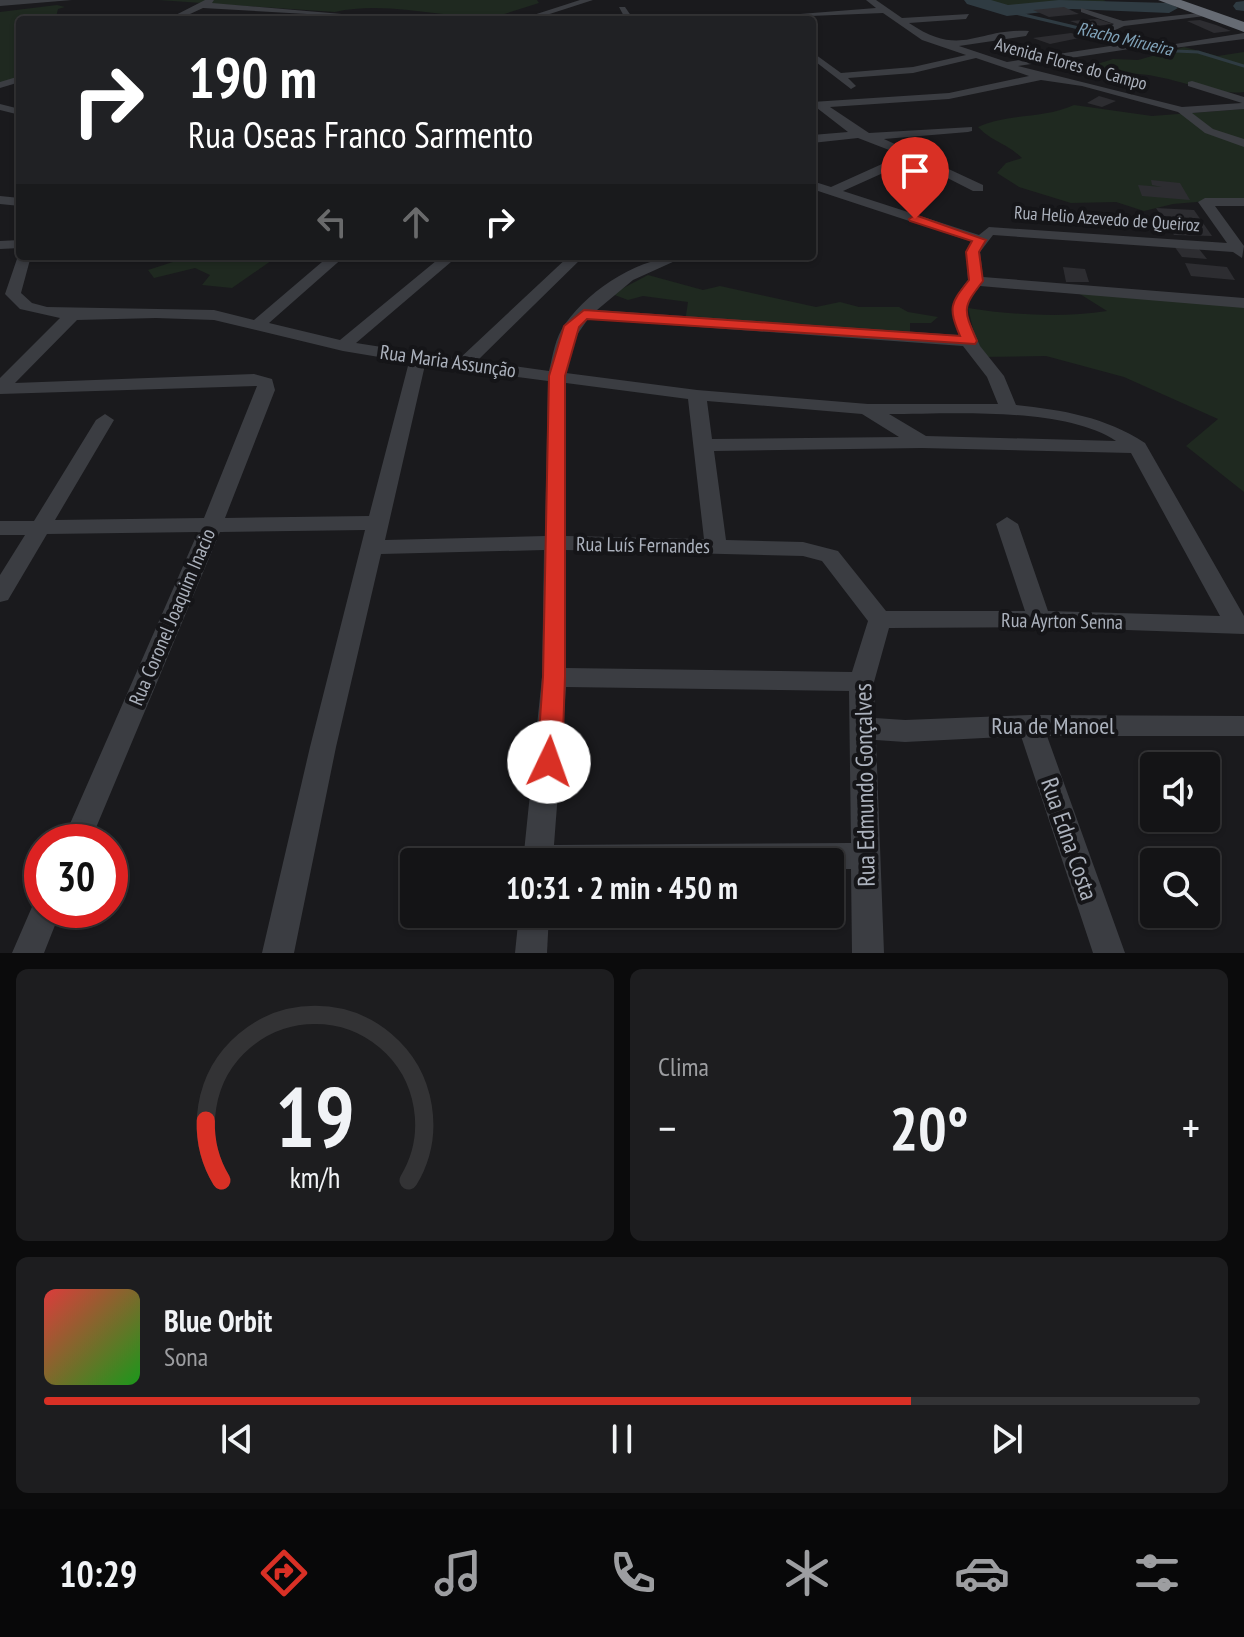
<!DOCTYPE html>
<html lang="pt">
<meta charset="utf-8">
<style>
:root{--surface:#141416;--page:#1d1d1f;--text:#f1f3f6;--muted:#9d9ea1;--line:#333335;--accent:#d93025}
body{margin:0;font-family:"PT Sans Narrow",sans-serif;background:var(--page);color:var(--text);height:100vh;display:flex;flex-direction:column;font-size:30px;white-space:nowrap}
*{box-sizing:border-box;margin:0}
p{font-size:26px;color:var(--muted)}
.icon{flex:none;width:44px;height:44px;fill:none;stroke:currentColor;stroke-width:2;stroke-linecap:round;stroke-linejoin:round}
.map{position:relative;height:953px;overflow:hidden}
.details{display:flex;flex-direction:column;gap:16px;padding:16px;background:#0b0b0c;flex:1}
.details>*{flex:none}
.top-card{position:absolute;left:16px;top:16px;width:800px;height:244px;border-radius:8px;box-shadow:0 2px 6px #0004,0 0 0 2px var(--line);background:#202124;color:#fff;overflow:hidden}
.fabs{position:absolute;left:1140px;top:752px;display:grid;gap:16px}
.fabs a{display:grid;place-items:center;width:80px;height:80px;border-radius:8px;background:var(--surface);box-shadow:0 2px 6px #0004,0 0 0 2px var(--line);font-size:40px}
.speed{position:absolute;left:24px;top:824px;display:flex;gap:16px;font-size:40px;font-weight:700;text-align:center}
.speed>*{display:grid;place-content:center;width:104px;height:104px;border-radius:50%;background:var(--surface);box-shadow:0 2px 6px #0004,0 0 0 2px var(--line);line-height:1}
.speed .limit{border:12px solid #d22;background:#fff;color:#111}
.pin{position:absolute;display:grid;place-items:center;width:68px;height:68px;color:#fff;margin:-82px -34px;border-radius:50% 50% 50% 0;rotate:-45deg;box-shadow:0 0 8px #0007}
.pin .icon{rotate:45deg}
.me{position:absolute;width:88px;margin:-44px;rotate:3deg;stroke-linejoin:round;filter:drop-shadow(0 0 6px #0008)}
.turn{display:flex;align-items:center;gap:28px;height:168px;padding:0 40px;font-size:36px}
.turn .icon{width:104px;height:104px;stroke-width:2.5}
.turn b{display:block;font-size:56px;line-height:68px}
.lanes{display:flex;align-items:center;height:76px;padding:0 40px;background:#0003;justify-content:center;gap:40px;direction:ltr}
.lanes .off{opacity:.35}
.big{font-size:60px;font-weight:800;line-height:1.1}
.details .card{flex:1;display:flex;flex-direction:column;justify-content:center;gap:12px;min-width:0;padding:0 28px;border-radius:12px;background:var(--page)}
.details .dial{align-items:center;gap:0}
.dial svg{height:208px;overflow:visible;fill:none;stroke:var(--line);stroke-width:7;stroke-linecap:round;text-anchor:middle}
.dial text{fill:var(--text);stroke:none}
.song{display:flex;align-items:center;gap:24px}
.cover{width:96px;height:96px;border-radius:12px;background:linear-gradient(135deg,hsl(0 70% 55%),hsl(120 70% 35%))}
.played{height:8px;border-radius:4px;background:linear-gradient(90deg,var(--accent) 75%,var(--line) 75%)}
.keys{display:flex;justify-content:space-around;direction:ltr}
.heat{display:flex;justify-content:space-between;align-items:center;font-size:44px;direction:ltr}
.details .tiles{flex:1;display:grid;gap:16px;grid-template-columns:1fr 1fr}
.card:last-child{grid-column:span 2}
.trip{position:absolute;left:400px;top:848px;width:444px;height:80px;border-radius:8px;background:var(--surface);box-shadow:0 2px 6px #0004,0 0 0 2px var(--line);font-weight:800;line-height:80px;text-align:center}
.tab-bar{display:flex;height:128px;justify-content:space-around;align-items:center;background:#080809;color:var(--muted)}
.tab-bar .icon{width:56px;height:56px}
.tab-bar .current{color:var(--accent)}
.tab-bar b{font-size:36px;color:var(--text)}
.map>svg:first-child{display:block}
.green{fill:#1f2920}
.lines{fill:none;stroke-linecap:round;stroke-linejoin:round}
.stream{stroke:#2f3b42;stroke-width:3}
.river{fill:#2f3b42;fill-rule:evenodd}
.building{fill:#2d2d31}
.street{fill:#3b3d42;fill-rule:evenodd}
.highway{fill:#666b73;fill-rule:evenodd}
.route{fill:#d93025;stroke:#8d1f18;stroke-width:2}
.labels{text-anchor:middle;stroke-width:8;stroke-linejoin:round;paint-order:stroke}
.far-water-label{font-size:18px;font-style:italic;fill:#81a4ba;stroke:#151518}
.far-street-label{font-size:18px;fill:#acb2bd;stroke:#151518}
.street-label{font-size:20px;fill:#acb2bd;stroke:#151518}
.near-street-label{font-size:24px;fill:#acb2bd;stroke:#151518}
</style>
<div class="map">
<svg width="1244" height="953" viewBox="0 0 1244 953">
<rect width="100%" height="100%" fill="#1a1a1d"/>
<g class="green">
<path d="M158,0H537L539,3L485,20H442L443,14C407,10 370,4 335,12Z"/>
<path d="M966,0H1103L1106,1L1104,4L1068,3L994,11Z"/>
<path d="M57,5L65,7L58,9L56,17L20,20V77L0,83V12Z"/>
<path d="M1184,47L1218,56L1244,52V92C1211,96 1173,76 1138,74C1116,72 1097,79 1076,71L1097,68L1094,65L1113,59L1138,60Z"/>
<path d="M1074,105L1152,116L1244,109V198L1173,204L1144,211L1116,202L1071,203L1019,187L997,173L1006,163L1022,158C1005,142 994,143 978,127C1009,113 1044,119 1074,105Z"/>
<path d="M232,256H278L232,288L202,285L210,275L195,268L154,278L148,270L185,258L236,259Z"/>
<path d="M648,275L703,290L720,286L816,307L840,302L859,307H899L908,312L938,317L931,323H910V334L685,322L688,302L643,296L628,300L612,294Z"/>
<path d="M1072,289L1244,307V492L1186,446L1218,419L1124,377L1046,356L980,357L968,308C1012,315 1063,318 1107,311Z"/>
</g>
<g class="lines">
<path class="stream" d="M1007,11L1176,51L1198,52L1244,66"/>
<g class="river">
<path d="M964,0H991L1008,5L1059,0L1169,3L1178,8L1169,13L1072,9L1007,16L967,4Z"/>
<path d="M1244,1V11L1236,10L1233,6L1236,2Z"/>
</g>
</g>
<g class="building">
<path d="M1064,7L1079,14L1049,17L1033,10Z"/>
<path d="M1098,19L1113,24L1087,27L1070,21Z"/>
<path d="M1200,20L1216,25L1231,31L1214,33L1187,21Z"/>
<path d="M1071,33L1084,37L1050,44L1033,38Z"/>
<path d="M1099,96L1116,101L1102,107L1087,103Z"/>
<path d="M1151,180L1180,183L1190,200L1142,196L1138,185L1162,187L1152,185Z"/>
<path d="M1156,208L1194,210L1212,236L1174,235Z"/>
<path d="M1174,246L1199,249L1207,259L1182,257Z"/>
<path d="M1185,263L1227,267L1235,280L1191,276Z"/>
<path d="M1063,267L1085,269L1089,282H1066Z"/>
</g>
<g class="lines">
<g class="street">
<path d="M0,0H72L0,6Z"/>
<path d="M205,0H214L212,3L412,20L203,8L177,20H166Z"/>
<path d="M580,0H593L531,20H518Z"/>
<path d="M866,0H876L902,18L969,14L966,19L909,23C962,59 976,28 1029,31L1026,36L959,46L1007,62L1136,42L1157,44L1154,49L1136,48L1018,66L1182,107L1242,103L1188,86V82L1192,81L1244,97V109L1192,113L1213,129L1244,139V147L1205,133L1178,112L1082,86L1041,80L949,99L830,107L869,133L972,127V131L968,132L884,139L983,185V191H973L912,160L843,191L979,235L989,227L1227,243L1198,202L1205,198H1244V206H1215L1244,246L1242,258L1233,252L993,235L980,252L983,277L1244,298V308L980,286L968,301L966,313L980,346L1004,376L1016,405C1063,410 1105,417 1145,443L1244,616V634L1039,627L889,628L874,682L875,718L905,720L1030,715L1244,716V736H1047L1125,953H1093L1021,736L905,742L876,740L884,953H852L851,869H830V862H523L542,677L544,550L381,554L336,747L294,953H262L310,747L365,530L220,532L90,842H62L198,532L47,534L8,600L0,602V575L25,535H0V521H34L96,420L105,414L114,420L55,520L204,518L257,386L0,394V378L60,318L20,309L5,294L19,253L20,256H31L21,293L32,303L47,307L214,310L254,320L329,256H345L269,323L340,340L442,256H458L356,343L459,359L569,256H584L477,361L549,371C553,355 555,338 565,324C592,287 641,256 686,256L633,280L597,310L959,335C949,310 951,301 968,280L966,252L973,242L812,189V181L831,187L902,155L858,138L812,143V135L848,132L817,108H812V102L949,93L1029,76L976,58L913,73L848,78L856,86L851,89L812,59V52L841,73L913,67L966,55L922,40L883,13L738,19L876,8ZM156,318L214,320L343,351L409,362L369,516L225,518L275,390L272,379L254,374L15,383L77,320ZM588,319L963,346L987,377L998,404H868L697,390L566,373L572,342ZM425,365L548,381L545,536L385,540ZM566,383L688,399L704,539L566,536ZM707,401L862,414L899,437L712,439ZM889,414C950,414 1064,406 1116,441L926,436ZM922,448L1131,453L1220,616L1048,611L1018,524L1007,517L996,524L1025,611H886L838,551L803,542L726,540L714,451ZM566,550L803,556L822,561L868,621L852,672L566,668ZM566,687L849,691L851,843L554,845Z"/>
<path d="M619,7H625L634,20H626Z"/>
<path d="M1081,8L1123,21L1209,12L1213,15L1124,26L1109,33L1104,30L1114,24L1081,12Z"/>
<path d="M1244,33V39L1174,48L1169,45Z"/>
<path d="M20,76V82L0,88V82Z"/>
<path d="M0,104L20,109V115L0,110Z"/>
<path d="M0,196L20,198V206L0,204Z"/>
<path d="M20,240V248L0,249V241Z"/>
<path d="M42,897V910H61L44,953H12L35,900Z"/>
<path d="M519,914H549L547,953H515Z"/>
</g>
<path class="highway" d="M1158,0H1181L1244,22V32Z"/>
</g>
<path class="route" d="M915,215L986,240L979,252L983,281C962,308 963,309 977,341L975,344L587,319L579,327L565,376V677L562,762L558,769L549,772L541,769L537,762L543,677L549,376L564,326L584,310L960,336C948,307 950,304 969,280L966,252L972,241L910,221L909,219Z"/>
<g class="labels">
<g class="far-water-label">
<text transform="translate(1125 39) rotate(13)" y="6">Riacho Mirueira</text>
</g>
<g class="far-street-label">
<text transform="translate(1071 64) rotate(15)" y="6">Avenida Flores do Campo</text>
<text transform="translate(1107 219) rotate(4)" y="6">Rua Helio Azevedo de Queiroz</text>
</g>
<g class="street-label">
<text transform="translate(448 361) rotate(8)" y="7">Rua Maria Assunção</text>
<text transform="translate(643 545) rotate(1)" y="7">Rua Luís Fernandes</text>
<text transform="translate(172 617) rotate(-67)" y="7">Rua Coronel Joaquim Inacio</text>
<text transform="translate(1062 621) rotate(1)" y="7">Rua Ayrton Senna</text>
</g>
<g class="near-street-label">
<text x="1053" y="734">Rua de Manoel</text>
<text transform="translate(865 785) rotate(-91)" y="8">Rua Edmundo Gonçalves</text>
<text transform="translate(1069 839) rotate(71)" y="8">Rua Edna Costa</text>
</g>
</g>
</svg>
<div class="fabs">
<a><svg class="icon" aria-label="sound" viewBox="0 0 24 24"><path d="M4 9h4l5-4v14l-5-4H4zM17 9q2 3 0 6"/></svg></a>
<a><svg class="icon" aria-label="search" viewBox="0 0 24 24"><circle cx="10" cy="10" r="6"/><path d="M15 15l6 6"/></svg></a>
</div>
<div class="speed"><div class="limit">30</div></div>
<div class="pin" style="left:915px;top:219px;background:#d93025"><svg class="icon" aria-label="arrive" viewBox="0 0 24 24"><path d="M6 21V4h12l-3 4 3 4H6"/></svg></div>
<svg class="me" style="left:549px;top:762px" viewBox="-20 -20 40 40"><circle r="19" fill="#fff"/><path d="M0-13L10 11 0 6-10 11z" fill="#d93025"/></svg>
<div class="trip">10:31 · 2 min · 450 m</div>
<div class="top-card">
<div class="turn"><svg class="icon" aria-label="right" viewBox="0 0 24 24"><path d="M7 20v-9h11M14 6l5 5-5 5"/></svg><div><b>190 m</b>Rua Oseas Franco Sarmento</div></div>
<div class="lanes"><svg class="icon off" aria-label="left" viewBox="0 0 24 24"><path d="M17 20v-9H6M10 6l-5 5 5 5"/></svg><svg class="icon off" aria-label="ahead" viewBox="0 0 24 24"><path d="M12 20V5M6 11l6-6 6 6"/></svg><svg class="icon" aria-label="right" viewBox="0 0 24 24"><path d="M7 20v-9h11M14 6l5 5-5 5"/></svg></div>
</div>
</div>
<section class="details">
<div class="tiles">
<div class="card dial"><svg viewBox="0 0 100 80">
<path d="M14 69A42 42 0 1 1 86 69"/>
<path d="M14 69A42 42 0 0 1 8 46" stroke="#d93025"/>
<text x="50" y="56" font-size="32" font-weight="700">19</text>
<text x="50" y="72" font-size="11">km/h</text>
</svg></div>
<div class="card"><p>Clima</p>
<div class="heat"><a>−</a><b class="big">20°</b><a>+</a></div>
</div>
<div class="card">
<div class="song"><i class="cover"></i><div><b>Blue Orbit</b><p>Sona</p></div></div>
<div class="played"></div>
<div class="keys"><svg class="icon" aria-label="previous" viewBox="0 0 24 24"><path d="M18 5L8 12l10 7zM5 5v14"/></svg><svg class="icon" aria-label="pause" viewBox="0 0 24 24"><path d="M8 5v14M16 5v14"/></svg><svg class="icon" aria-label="next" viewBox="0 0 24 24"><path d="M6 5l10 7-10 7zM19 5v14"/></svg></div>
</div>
</div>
</section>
<nav class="tab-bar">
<b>10:29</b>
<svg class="icon current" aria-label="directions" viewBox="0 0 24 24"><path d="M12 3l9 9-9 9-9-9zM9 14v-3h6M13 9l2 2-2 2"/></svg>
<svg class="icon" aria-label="music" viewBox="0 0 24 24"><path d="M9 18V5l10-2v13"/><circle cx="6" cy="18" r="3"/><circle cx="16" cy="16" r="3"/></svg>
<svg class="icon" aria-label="phone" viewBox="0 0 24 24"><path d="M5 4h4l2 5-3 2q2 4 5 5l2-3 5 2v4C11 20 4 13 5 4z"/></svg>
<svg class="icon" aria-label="climate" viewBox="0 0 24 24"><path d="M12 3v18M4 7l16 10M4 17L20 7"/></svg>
<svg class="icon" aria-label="car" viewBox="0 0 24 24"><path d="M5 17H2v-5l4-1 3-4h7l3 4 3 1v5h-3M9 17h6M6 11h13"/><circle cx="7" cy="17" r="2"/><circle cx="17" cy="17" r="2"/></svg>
<svg class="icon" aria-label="filters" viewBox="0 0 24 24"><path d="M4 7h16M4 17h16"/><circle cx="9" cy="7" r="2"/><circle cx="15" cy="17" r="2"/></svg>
</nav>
